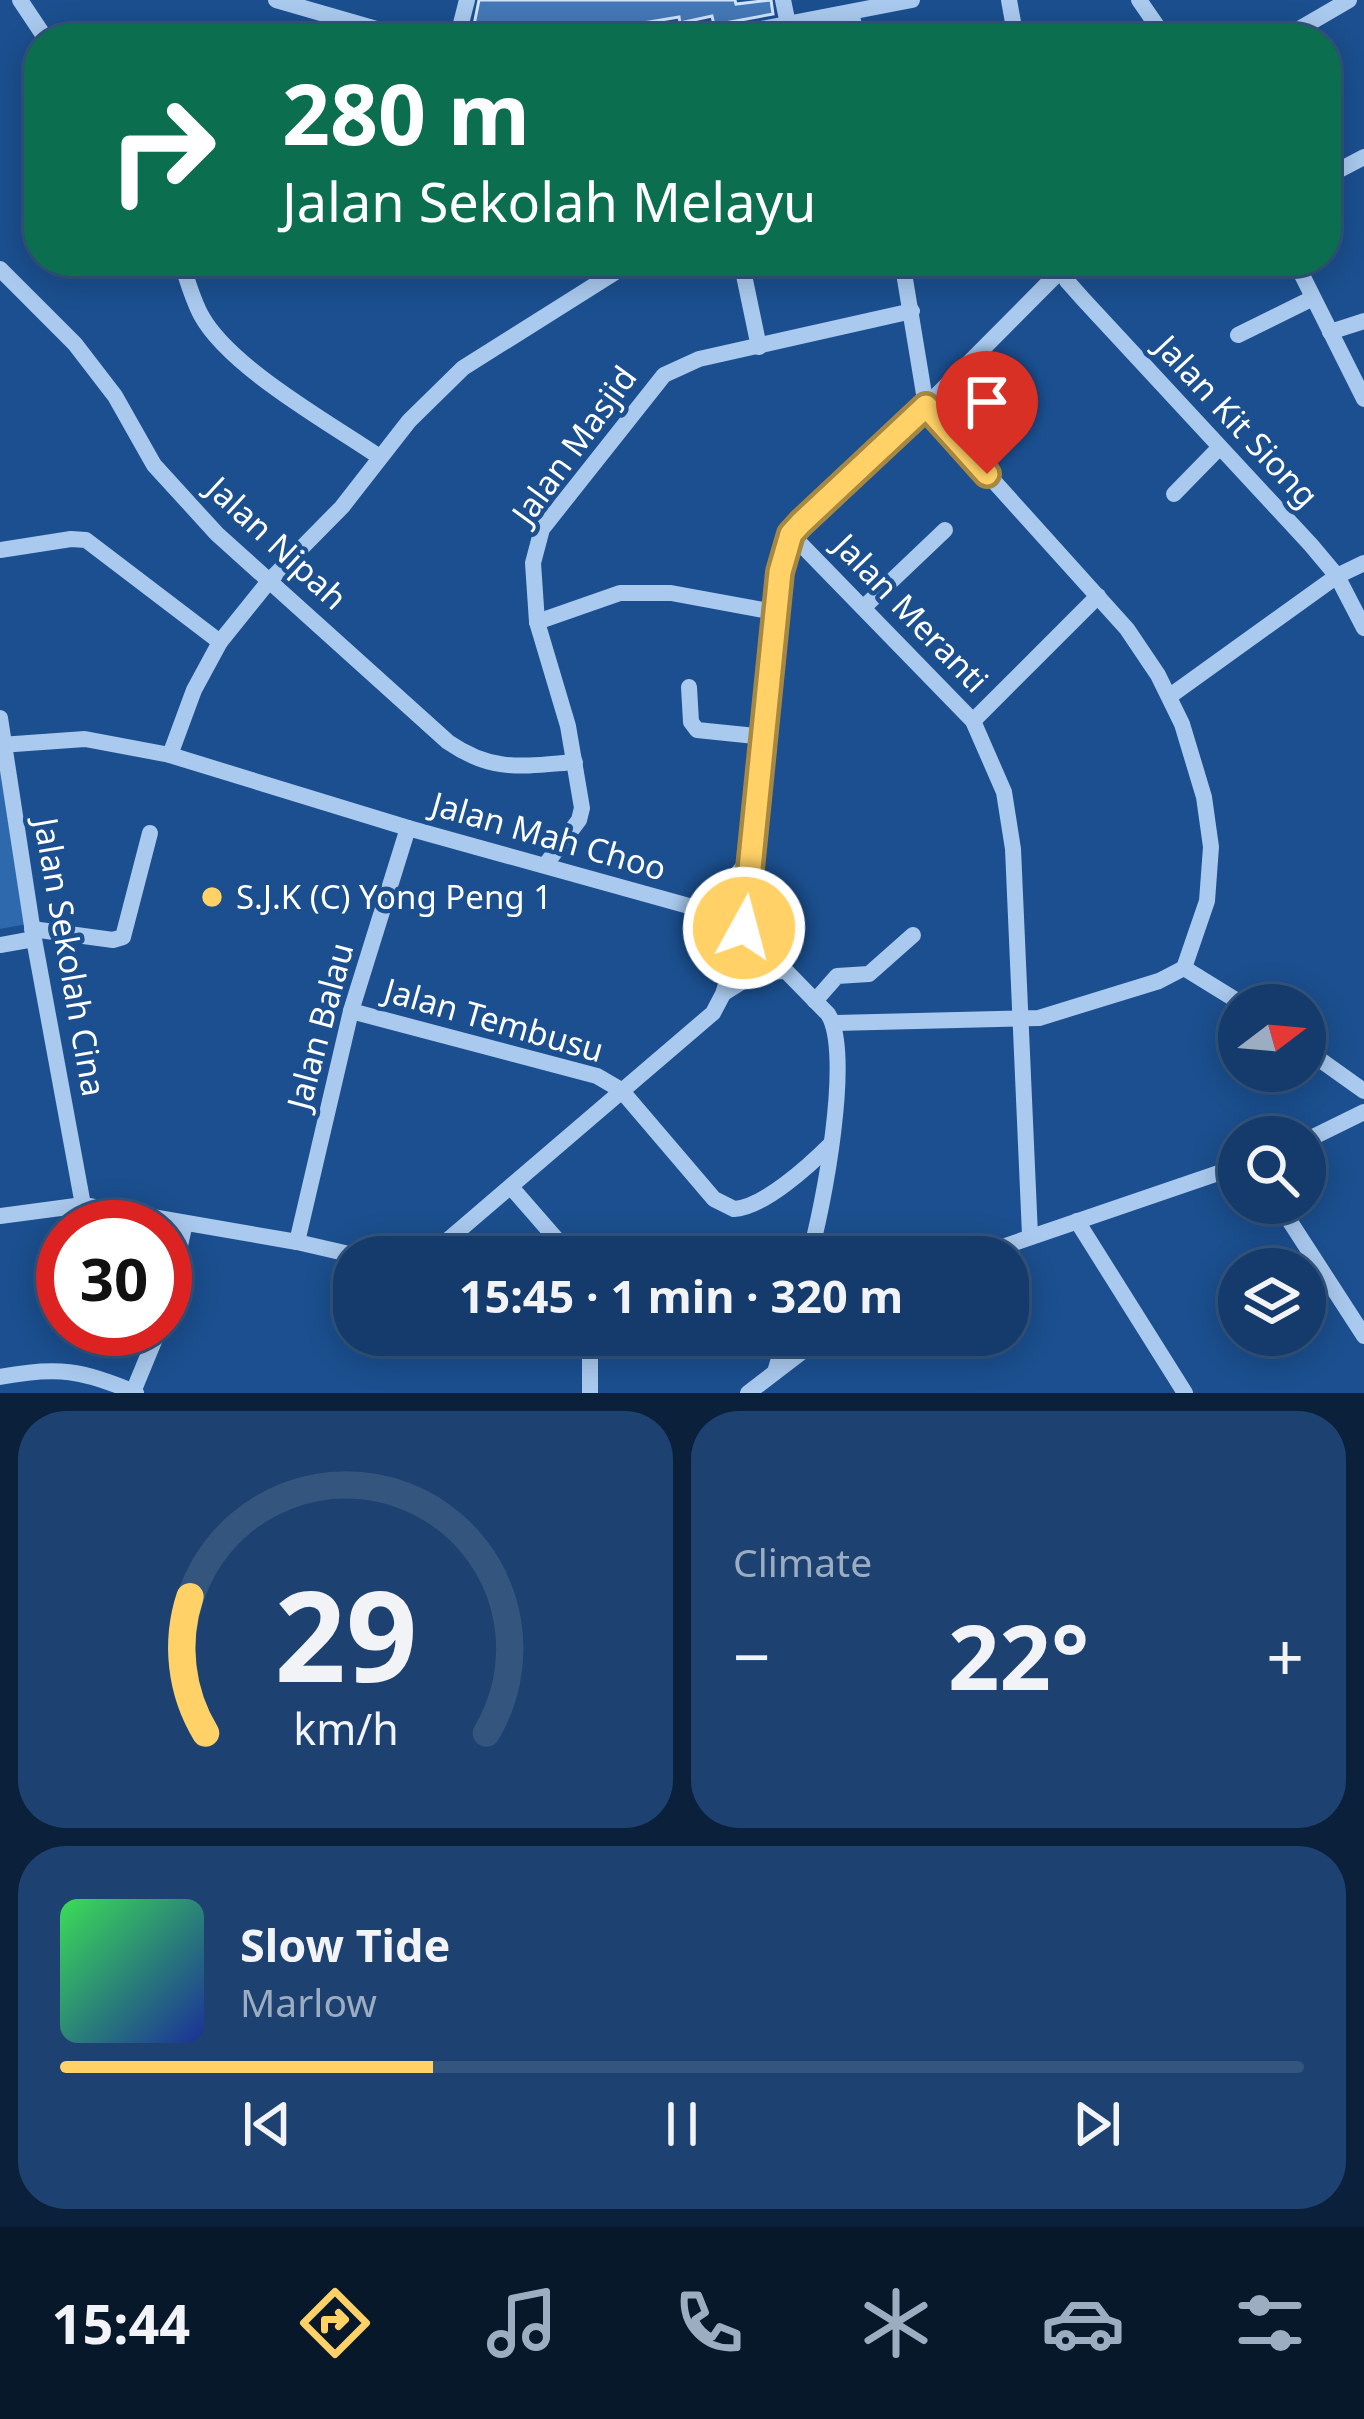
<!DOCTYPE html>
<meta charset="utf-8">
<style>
:root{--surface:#143b6b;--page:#1d4271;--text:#f1f3f6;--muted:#9dadc1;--line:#33557e;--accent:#ffd166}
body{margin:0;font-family:"Noto Sans",sans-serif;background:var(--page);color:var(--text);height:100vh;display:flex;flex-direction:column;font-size:45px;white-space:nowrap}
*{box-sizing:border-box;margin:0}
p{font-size:39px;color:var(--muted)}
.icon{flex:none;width:66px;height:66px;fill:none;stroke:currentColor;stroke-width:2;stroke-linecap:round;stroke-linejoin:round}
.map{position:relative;height:1393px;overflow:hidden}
.side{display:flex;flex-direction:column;gap:18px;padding:18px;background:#0b203b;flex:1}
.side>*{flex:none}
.guide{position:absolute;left:24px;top:24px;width:1317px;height:252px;border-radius:48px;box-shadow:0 6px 30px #0003,0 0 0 3px var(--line);background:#0b6e4f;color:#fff;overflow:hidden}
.needle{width:78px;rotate:74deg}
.tools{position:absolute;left:1218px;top:984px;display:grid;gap:24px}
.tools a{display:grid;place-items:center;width:108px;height:108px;border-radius:50%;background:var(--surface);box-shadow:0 6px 30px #0003,0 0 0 3px var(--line);font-size:60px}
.speed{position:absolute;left:36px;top:1200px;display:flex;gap:24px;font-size:60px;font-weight:700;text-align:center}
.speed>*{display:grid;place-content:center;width:156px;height:156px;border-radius:50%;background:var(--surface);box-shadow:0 6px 30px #0003,0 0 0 3px var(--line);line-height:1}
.speed .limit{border:18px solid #d22;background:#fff;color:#111}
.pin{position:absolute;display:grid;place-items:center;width:102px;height:102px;color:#fff;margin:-123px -51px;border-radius:50% 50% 50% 0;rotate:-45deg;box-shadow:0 0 12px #0007}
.pin .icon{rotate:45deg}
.me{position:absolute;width:132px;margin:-66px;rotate:7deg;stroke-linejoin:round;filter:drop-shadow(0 0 9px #0008)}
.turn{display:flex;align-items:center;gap:42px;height:252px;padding:0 60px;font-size:54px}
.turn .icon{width:156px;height:156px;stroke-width:2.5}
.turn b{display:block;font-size:84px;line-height:102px}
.big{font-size:90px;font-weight:700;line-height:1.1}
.side .card{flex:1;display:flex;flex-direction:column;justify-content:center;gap:18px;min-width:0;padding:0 42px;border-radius:48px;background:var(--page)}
.side .dial{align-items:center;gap:0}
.dial svg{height:312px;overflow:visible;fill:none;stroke:var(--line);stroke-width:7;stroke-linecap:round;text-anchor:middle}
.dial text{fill:var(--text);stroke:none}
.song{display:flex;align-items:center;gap:36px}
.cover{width:144px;height:144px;border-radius:18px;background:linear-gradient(135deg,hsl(130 70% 55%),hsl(230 70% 35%))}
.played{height:12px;border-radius:6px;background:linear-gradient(90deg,var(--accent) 30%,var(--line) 30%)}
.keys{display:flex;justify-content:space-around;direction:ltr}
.heat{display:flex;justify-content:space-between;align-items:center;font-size:66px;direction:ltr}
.side .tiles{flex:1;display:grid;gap:18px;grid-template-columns:1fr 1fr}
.card:last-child{grid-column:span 2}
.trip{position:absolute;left:333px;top:1236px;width:696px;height:120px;border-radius:48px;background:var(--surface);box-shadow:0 6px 30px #0003,0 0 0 3px var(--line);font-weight:700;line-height:120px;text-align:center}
.dock{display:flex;height:192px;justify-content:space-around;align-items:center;background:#08182b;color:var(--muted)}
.dock .icon{width:84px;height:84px}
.dock .selected{color:var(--accent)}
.dock b{font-size:54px;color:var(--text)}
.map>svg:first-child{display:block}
.green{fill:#2e69ad}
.building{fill:#4478b7;stroke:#cfe3fa;stroke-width:3}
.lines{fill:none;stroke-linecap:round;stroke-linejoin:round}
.minor{stroke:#a9c9ee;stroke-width:16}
.route-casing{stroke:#a68842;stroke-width:30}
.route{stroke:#ffd166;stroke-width:21}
.poi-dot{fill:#ffd166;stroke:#1b4f8f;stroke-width:4.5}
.labels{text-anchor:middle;stroke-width:9;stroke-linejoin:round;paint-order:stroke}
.street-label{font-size:33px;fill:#fff;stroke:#1b4f8f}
.poi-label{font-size:33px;fill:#fff;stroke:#1b4f8f;text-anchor:start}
</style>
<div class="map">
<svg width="1364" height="1393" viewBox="0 0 1364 1393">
<rect width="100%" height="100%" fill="#1b4f8f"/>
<path class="green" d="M0,745L33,923L0,929Z"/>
<path class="building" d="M479,0H735L736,4L771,0L773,14L714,25L712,16L680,23L679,17L548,39H499L501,32L474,25Z"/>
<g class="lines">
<g class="minor">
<path d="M20,0L46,39"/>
<path d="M276,0L411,39"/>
<path d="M783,0L788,24"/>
<path d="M1009,0L1016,39"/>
<path d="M1139,0L1166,39"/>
<path d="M851,12L857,39"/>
<path d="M457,39L467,0"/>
<path d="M709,39L912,0"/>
<path d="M1282,39L1349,0"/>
<path d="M1326,177L1364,157"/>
<path d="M181,261C187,279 192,298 201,315C229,367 328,422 378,456"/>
<path d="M359,261H361"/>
<path d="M741,261L759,347"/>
<path d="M902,261L926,406L1127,629L1158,675L1182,724L1204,797L1211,847L1207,901L1184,968"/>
<path d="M1295,261L1364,399"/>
<path d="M1059,263L1067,281L1083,299L1311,545L1337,576L1364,628"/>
<path d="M0,269L75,344L115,396L154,465L217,534L448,742C493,773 523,766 575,762"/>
<path d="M1330,332L1364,321"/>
<path d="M1238,335L1313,298"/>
<path d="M1174,494L1218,449"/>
<path d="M791,534L973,721L1004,792L1013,849L1030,1235"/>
<path d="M0,550L71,539L86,540L220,642"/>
<path d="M864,607L945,530"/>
<path d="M537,622L620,593H671L779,613"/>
<path d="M689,687L691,722L697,730L765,737"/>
<path d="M1170,696L1337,576L1364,563"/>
<path d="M0,718L34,939L83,1205"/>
<path d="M973,721L1098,596"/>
<path d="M0,745L85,739L170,755L408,828L696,908L744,928L828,1014C853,1053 823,1210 809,1257"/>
<path d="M170,755L194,690L220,642L270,580L342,507L409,421L463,368L633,261"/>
<path d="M546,864L579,820L582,808L568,726L537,622L533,563L542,529L664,375L699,359L912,311"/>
<path d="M696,908L723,891L752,856"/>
<path d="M32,929L113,940L123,937L150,833"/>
<path d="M0,945L34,939"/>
<path d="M1184,968L1244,1005"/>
<path d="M724,993L756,973L784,971"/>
<path d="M815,1001L837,976L869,974L913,935"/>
<path d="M351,1011L597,1076L621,1090L714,1199L734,1209C763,1208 810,1165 831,1144"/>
<path d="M835,1023L1039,1018L1159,981L1184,968"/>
<path d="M1305,1049L1364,1091"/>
<path d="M1305,1141L1364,1112"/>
<path d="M511,1187L572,1257"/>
<path d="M1278,1203L1364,1336"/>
<path d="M0,1216L83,1205L297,1242L362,1257"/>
<path d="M1077,1221L1185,1393"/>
<path d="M297,1242L351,1011L408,828"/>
<path d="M428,1257L713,1013L723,994L744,928L780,572L791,534L801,522L926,406L1061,270"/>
<path d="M973,1257L1239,1166"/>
<path d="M165,1313L185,1223"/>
<path d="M775,1372L786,1335"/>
<path d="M0,1377C57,1366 83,1370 136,1393"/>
<path d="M133,1392L159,1329"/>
<path d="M590,1393V1335"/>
<path d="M748,1393L824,1335"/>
</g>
</g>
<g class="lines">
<defs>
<path id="route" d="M744,928L780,572L791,534L801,523L926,406L987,474"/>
</defs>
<use href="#route" class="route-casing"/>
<use href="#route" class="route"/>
</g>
<circle class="poi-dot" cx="212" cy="897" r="12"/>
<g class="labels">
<g class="street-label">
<text transform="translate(1237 421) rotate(47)" y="12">Jalan Kit Siong</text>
<text transform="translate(574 445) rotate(-54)" y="12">Jalan Masjid</text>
<text transform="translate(277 543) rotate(43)" y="12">Jalan Nipah</text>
<text transform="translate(911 613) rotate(46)" y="12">Jalan Meranti</text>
<text transform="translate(549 836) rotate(16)" y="12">Jalan Mah Choo</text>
<text transform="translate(70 957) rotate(80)" y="12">Jalan Sekolah Cina</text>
<text transform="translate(494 1020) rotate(16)" y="12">Jalan Tembusu</text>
<text transform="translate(320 1026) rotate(-75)" y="12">Jalan Balau</text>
</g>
<g class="poi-label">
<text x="236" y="909">S.J.K (C) Yong Peng 1</text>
</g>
</g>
</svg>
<div class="tools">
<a><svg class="needle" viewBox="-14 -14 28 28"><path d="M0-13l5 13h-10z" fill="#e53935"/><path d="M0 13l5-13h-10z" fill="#9dadc1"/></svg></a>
<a><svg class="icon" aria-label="search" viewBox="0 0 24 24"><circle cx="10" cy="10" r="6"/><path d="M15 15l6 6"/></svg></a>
<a><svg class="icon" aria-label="layers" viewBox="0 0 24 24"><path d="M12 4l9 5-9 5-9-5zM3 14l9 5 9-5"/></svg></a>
</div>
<div class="speed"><div class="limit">30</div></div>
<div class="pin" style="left:987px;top:474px;background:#d93025"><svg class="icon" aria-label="arrive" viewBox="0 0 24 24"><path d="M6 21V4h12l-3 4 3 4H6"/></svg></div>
<svg class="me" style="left:744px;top:928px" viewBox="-20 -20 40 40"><circle r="17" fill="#ffd166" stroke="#fff" stroke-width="3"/><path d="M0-11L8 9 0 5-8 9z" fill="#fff"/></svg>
<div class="trip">15:45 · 1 min · 320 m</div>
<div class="guide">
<div class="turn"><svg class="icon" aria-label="right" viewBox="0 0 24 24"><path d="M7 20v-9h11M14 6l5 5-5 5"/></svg><div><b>280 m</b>Jalan Sekolah Melayu</div></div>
</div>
</div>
<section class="side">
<div class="tiles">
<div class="card dial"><svg viewBox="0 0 100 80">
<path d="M14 69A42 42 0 1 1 86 69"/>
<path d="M14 69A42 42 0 0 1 10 34" stroke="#ffd166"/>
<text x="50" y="56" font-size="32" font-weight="700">29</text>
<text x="50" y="72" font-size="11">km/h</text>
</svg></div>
<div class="card"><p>Climate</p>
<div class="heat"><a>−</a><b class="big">22°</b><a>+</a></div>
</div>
<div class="card">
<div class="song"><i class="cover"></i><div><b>Slow Tide</b><p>Marlow</p></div></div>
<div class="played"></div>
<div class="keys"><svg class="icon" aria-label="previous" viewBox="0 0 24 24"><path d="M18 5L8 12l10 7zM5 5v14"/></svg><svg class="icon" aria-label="pause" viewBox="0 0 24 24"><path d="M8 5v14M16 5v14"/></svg><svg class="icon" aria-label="next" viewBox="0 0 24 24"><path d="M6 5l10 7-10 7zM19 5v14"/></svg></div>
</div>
</div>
</section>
<nav class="dock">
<b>15:44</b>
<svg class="icon selected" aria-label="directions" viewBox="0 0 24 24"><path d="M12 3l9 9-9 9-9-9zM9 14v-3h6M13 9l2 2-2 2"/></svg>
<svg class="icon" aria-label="music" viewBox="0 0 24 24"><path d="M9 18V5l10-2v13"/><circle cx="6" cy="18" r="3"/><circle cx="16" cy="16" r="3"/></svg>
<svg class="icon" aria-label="phone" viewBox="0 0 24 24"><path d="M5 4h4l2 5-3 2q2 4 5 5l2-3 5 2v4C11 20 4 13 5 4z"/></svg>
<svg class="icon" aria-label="climate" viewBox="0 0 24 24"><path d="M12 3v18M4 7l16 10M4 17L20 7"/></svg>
<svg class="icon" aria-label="car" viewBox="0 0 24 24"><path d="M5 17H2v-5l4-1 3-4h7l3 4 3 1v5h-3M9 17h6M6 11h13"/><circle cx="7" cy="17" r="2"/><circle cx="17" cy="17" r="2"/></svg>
<svg class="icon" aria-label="filters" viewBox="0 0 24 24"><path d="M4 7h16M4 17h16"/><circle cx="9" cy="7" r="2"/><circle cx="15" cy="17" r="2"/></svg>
</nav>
